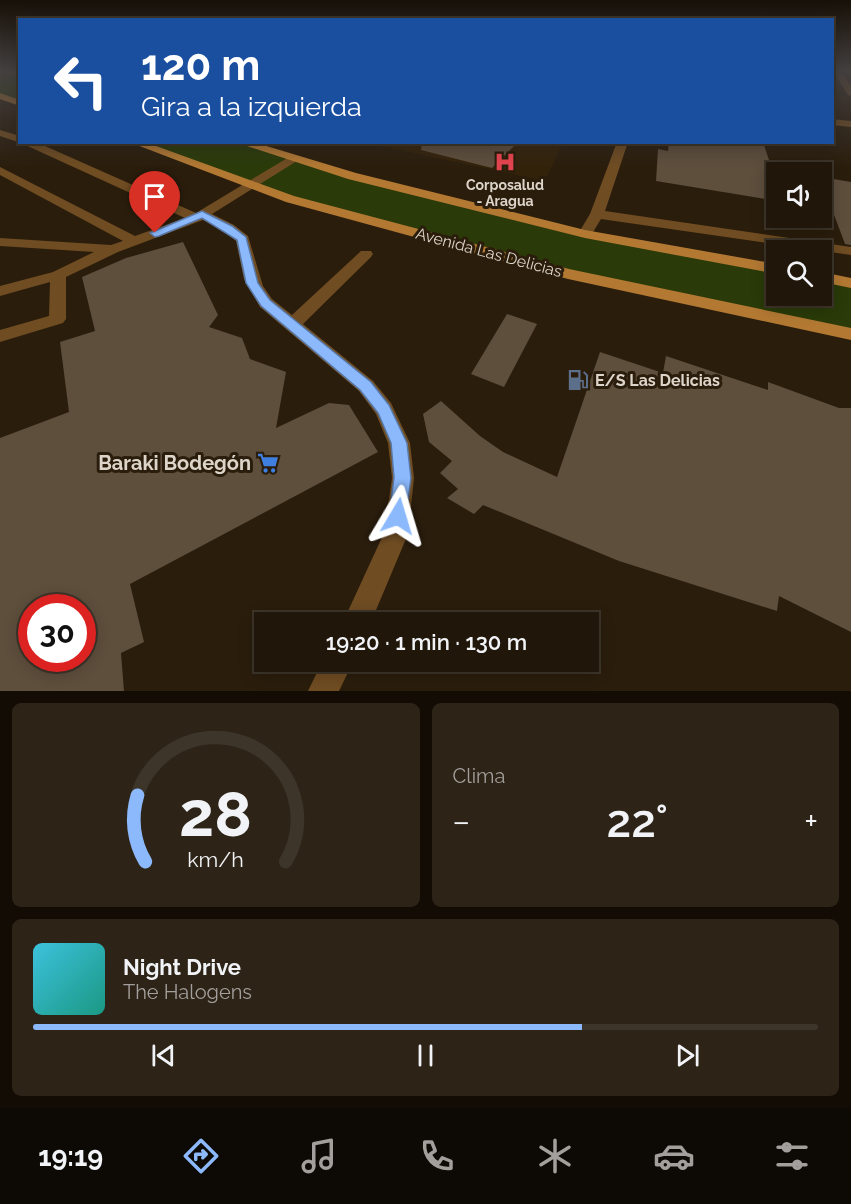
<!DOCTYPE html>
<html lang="es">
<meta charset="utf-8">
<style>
:root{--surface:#201609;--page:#2d2317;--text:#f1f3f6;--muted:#a29f9c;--line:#3d352a;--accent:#8bb9fc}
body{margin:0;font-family:Raleway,sans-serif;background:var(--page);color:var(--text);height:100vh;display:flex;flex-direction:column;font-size:22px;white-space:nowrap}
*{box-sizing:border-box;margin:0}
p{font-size:20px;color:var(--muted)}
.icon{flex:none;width:33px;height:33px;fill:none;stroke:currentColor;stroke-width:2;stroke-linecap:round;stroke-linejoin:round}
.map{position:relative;height:691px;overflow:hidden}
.side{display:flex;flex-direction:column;gap:12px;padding:12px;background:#120c05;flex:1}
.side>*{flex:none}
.hud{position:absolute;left:18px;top:18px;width:816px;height:126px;border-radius:0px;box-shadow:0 3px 15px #0003,0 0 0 2px var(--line);background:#1a4fa0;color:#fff;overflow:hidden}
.controls{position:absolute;left:766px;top:162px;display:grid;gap:12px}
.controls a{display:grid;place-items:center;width:66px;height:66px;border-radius:0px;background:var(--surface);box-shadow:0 3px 15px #0003,0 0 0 2px var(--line);font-size:30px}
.speed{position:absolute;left:18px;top:594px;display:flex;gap:12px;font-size:30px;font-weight:700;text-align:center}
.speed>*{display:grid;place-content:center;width:78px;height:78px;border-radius:50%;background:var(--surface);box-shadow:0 3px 15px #0003,0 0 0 2px var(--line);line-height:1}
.speed .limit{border:9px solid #d22;background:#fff;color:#111}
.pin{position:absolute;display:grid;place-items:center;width:51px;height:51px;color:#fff;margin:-62px -26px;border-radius:50% 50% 50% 0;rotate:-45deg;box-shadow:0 0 6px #0007}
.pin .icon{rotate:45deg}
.me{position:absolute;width:66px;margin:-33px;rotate:7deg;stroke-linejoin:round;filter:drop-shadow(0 0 4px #0008)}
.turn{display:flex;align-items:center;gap:21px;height:126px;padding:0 24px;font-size:27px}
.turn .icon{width:78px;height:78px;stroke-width:2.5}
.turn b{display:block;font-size:42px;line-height:51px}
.big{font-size:45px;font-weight:600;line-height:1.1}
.side .widget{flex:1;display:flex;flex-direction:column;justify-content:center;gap:9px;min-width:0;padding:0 21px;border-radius:9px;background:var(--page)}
.side .dial{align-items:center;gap:0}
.dial svg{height:156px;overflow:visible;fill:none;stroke:var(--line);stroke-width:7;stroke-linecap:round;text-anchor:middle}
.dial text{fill:var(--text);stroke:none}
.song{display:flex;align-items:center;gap:18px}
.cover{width:72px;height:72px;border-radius:9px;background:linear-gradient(135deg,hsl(190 70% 55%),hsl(170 70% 35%))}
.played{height:6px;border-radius:3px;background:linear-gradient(90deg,var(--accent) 70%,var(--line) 70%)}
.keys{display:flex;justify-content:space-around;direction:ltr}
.heat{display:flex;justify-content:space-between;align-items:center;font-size:33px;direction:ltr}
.side .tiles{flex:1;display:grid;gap:12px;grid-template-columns:1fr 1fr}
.widget:last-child{grid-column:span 2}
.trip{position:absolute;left:254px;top:612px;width:345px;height:60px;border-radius:0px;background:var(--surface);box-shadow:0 3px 15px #0003,0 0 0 2px var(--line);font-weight:600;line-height:60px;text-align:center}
.dock{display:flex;height:96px;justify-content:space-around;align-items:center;background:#0d0904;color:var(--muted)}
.dock .icon{width:42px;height:42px}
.dock .selected{color:var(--accent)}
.dock b{font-size:27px;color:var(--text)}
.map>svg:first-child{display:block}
.built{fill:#33220a}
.green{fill:#2a3a08}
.building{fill:#5e4e3c;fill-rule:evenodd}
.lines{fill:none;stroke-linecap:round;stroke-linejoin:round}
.street{fill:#6f4c22;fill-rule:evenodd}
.primary{fill:#b37933;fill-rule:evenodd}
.route{fill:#8bb9fc;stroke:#5a78a4;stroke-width:1.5}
.labels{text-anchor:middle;stroke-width:6;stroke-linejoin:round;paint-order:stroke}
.far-poi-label{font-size:14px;font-weight:bold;fill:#ded5ca;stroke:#2a1d0c}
.street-label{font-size:16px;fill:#ded5ca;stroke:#2a1d0c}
.poi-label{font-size:16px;font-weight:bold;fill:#ded5ca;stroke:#2a1d0c;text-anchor:start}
.near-poi-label{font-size:20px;font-weight:bold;fill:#ded5ca;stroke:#2a1d0c;text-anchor:end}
</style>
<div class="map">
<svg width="851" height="691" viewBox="0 0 851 691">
<rect width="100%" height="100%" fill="#2a1d0c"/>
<path class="built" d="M366,143H563L545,181Z"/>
<g class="green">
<path d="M0,71L19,74V103L0,96Z"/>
<path d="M134,143H240L585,234L777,269V296H822V277L851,283V334L568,274L290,199Z"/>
</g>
<g class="building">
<path d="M422,142H518L492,168L421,150Z"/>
<path d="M669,142H763L773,172L777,173V201L656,181L658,149L668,151Z"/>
<path d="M822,177L851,182V245L845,244L822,183Z"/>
<path d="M183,242L218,315L209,327L242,338L250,359L286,372L276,428L329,403L349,405L378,452L130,584L144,642L121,653L124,691H0V438L69,412L60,342L95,331L82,277L126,258ZM32,608H82V658H32Z"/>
<path d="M507,314L537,324L504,387L471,374Z"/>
<path d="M600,352L663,373L666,356L768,390V382L839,408H851V632L779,596L777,611L619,561L483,505L474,514L447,498L458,489L440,473L452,461L429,442L423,414L441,401L480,436L503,452L557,477Z"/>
</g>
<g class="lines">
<g class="street">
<path d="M833,71H841L851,86V96L848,95Z"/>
<path d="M832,119L851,121V127L832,125Z"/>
<path d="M0,130L20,136V142H36L196,213L289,157H297V161L212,214L234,225L248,236L263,286L272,299L292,315L361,251H371L373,254L371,257L303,324L373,381L391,403L410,443L414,478L408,534L371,622H343L384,533L392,478L388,443L376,414L359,391L260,307L244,279L236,241L224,231L203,220L118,252L66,277V319L63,323L0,342V330L49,316L50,282L0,296V286L53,272L94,252L0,246V238L111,245L123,241L0,175V167L135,236L185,218L21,143L0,136Z"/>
<path d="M617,142H628L605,211L851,247V255L601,219L590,237H580L578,234L590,214Z"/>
<path d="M322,662H353L339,691H308Z"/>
</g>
<g class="primary">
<path d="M5,71H20V76L6,73Z"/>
<path d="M0,93L20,100V106L0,99Z"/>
<path d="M129,142H145L294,196L569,269L851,328V340L568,279L286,202Z"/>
<path d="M235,142H253L356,173L585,230L777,264V274L585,238L348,179Z"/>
<path d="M822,272L851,278V288L822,282Z"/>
</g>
</g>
<linearGradient id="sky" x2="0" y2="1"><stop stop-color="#171007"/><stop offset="0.42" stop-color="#444040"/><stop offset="1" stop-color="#444040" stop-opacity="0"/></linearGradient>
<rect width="851" height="168" fill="url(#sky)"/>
<path class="route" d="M202,211L232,226L246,237L258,283L270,300L371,382L389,405L407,443L411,478L405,522L398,525L392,522L389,516L394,478L391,443L378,413L360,390L261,306L246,283L237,240L202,218L159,236L155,237L150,233Z"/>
<defs>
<symbol id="hospital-bare" viewBox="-9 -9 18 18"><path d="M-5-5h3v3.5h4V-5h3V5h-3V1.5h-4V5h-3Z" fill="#e0444e" stroke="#2a1d0c" stroke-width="2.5" paint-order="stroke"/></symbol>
<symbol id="fuel-bare" viewBox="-9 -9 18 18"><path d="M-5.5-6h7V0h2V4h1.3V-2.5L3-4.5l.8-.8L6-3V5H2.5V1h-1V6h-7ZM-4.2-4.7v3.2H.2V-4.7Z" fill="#5c6f8a" stroke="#2a1d0c" stroke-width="2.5" paint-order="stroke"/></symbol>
<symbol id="supermarket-bare" viewBox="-9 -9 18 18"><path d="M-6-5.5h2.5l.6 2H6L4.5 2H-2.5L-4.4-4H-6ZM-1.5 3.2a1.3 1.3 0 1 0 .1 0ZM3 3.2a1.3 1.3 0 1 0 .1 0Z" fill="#3f7fe0" stroke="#2a1d0c" stroke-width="2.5" paint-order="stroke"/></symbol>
</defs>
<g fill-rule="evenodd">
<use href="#hospital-bare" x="490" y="147" width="30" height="30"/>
<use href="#fuel-bare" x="563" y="365" width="30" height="30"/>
<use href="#supermarket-bare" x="253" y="448" width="30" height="30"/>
</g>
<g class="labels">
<g class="far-poi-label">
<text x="505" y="190">Corposalud<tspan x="505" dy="16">- Aragua</tspan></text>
</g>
<g class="street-label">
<text transform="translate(489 252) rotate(15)" y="6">Avenida Las Delicias</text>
</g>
<g class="poi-label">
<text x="595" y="386">E/S Las Delicias</text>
</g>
<g class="near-poi-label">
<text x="251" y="470">Baraki Bodegón</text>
</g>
</g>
</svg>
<div class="controls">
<a><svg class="icon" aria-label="sound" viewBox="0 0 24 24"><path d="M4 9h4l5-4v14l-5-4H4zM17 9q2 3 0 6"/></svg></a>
<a><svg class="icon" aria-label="search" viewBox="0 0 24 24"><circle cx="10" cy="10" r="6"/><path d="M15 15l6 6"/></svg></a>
</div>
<div class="speed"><div class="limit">30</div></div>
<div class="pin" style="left:155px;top:233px;background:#d93025"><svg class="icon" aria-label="arrive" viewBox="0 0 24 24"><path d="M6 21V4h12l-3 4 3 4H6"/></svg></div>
<svg class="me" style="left:398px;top:516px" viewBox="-20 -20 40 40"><path d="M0-17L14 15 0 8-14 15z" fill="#8bb9fc" stroke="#fff" stroke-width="4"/></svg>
<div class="trip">19:20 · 1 min · 130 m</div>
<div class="hud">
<div class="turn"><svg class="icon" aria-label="left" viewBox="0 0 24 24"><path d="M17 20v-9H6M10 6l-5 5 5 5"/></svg><div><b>120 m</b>Gira a la izquierda</div></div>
</div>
</div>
<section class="side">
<div class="tiles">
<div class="widget dial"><svg viewBox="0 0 100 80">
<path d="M14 69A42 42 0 1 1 86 69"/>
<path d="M14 69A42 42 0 0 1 10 35" stroke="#8bb9fc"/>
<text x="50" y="56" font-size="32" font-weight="700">28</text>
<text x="50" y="72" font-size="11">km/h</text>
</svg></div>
<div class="widget"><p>Clima</p>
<div class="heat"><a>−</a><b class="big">22°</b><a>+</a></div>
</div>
<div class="widget">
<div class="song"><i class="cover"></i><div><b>Night Drive</b><p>The Halogens</p></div></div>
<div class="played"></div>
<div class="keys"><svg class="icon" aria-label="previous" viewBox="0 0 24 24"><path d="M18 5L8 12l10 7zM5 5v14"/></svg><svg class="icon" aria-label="pause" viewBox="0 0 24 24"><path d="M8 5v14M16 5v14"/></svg><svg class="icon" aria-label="next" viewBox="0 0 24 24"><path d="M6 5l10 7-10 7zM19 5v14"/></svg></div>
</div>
</div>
</section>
<nav class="dock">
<b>19:19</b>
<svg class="icon selected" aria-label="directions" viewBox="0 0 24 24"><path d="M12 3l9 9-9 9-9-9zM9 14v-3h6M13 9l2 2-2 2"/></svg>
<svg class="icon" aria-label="music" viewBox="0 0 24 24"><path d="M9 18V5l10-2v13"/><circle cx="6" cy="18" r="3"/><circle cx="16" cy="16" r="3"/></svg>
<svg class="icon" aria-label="phone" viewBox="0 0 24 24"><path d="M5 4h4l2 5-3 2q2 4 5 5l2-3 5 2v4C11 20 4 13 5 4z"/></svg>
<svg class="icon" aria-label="climate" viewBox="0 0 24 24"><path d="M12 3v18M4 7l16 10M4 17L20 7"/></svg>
<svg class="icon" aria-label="car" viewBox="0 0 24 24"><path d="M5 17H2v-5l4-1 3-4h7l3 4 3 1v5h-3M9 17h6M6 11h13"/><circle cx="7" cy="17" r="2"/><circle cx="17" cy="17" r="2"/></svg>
<svg class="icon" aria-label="filters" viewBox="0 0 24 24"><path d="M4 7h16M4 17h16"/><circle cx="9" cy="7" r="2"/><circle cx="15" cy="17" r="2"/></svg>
</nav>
